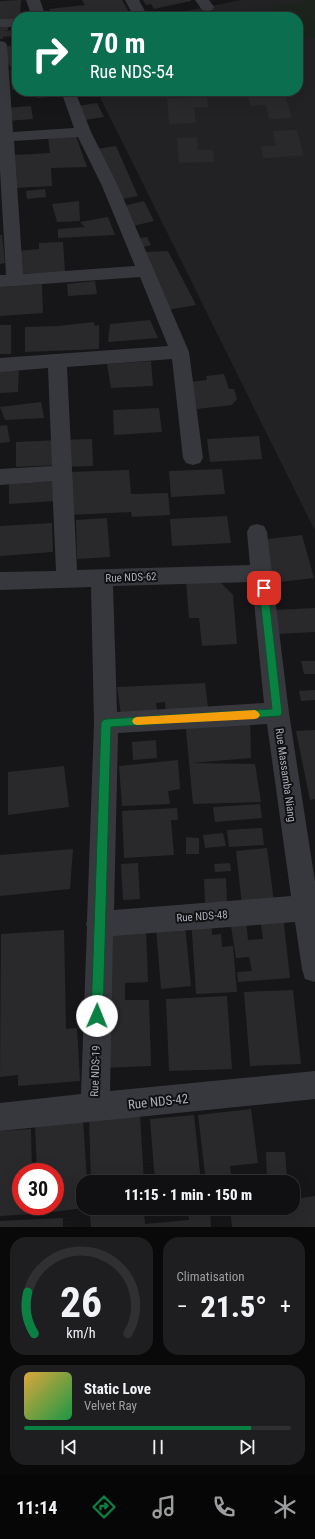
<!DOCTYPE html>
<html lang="fr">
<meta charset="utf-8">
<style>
:root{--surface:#101012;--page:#1e1e20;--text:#f1f3f6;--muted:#9c9d9f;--line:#303032;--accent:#0b8043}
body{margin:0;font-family:"Roboto Condensed",sans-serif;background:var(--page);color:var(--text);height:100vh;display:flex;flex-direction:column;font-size:15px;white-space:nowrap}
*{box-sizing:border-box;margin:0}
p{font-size:13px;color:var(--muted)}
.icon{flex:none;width:22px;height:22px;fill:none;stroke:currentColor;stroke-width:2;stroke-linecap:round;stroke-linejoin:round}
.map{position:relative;height:1227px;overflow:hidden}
.details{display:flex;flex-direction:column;gap:10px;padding:10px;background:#09090a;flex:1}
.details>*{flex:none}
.banner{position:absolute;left:12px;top:12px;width:291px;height:84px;border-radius:16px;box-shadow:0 4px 16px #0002,0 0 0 1px var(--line);background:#0b6e4f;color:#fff;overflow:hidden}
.speed{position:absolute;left:12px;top:1163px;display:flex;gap:8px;font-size:20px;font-weight:700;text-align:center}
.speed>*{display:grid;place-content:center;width:52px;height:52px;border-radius:50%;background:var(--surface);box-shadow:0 4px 16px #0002,0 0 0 1px var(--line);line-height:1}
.speed .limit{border:6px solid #d22;background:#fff;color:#111}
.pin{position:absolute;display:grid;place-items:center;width:34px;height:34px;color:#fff;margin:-17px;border-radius:8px;box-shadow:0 2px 6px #0006}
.me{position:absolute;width:44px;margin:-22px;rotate:1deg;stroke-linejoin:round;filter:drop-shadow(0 0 3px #0008)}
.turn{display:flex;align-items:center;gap:14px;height:84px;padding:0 12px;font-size:18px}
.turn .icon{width:52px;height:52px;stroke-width:2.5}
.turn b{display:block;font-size:28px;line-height:34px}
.big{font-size:30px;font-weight:800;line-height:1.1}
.details .widget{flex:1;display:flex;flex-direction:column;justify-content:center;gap:6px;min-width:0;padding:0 14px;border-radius:16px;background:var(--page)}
.details .dial{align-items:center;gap:0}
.dial svg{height:104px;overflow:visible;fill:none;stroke:var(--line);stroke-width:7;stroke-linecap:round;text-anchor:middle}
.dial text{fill:var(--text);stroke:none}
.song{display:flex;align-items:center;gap:12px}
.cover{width:48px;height:48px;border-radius:6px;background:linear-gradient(135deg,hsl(40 70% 55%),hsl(140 70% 35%))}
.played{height:4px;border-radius:2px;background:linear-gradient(90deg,var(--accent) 85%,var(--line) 85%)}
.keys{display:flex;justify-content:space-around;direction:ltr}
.heat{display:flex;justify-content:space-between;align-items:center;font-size:22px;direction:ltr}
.details .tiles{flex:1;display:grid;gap:10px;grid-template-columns:1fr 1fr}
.widget:last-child{grid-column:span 2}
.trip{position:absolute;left:76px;top:1175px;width:224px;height:40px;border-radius:16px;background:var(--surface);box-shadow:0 4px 16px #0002,0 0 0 1px var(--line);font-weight:800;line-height:40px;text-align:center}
.menu{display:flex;height:64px;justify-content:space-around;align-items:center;background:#060607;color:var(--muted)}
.menu .icon{width:28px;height:28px}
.menu .active{color:var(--accent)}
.menu b{font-size:18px;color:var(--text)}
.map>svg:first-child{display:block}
.built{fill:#222225}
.green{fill:#1c231d}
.building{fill:#29292c}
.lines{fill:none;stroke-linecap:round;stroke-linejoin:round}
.minor{fill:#37383d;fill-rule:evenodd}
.route{fill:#0b8043;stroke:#07532c}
.slow{fill:#f59e0b}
.labels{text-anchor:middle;stroke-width:4;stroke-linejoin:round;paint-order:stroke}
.street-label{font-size:11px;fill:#a8adb8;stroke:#111113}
.near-street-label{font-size:13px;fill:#a8adb8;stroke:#111113}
</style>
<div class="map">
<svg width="315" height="1227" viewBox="0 0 315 1227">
<rect width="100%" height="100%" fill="#161618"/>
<path class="built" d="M241,0H315V531L97,91H298V17H157Z"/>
<path class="green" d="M311,0H315V38L298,39V17H226Z"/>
<g class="building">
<path d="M21,0L20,17H17V19H0V1Z"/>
<path d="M82,0H122L130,14H128L129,17H54L49,9L85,5Z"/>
<path d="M143,0H191V1L154,9L151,4L146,5Z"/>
<path d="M8,25V30L3,31L17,30V36L3,37V39H0V26Z"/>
<path d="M3,46H17V66L10,67V65H4Z"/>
<path d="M17,69V89L12,90L10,70Z"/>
<path d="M36,91H49L50,97L37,98Z"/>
<path d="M285,94L292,118L269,119L266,105L251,106L248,96Z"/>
<path d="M207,97L208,107H194L196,123L169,124L167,98Z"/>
<path d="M97,103L104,117L84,120L77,106Z"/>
<path d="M31,106L33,119L7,121L6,108Z"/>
<path d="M297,130L304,156L263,158L261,146H276L273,131Z"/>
<path d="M76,136L87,167L51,168L52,186L15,188L14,155L50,153L48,137Z"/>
<path d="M197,137L198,150H213L214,162L179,163L177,138Z"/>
<path d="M116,146L138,196L118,200L96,149Z"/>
<path d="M45,189L46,197L27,199L26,191Z"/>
<path d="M79,201L80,221L57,222L52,204Z"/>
<path d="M144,201L154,221L133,226L124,206Z"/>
<path d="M108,217L115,235L58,238V229L85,227L80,222Z"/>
<path d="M0,235H2L5,263L0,264Z"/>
<path d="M147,237L151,245L139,248L134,239Z"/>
<path d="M63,242L65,272L18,274L17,251L39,249V243Z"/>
<path d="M168,251L196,305L167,310L144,252Z"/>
<path d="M95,281L97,294L68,296L67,284Z"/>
<path d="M42,284L43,313L0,316V287Z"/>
<path d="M150,320L158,338L108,342L110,324Z"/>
<path d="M94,322L95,326L99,325V349L25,352V327L58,326Z"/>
<rect x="0" y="325" width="11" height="29"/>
<path d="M151,361L153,386L111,388L107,364Z"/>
<path d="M19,370L18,392L0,393V371Z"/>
<path d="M224,374L229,389H234L237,399L232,405L197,409L189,382L207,380L206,376Z"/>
<path d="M41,402L44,418L5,420L0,407Z"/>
<path d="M159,408L162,432L114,435L113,410Z"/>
<path d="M7,425L10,442L0,443V426Z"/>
<path d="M259,436L262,459L210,462L207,439Z"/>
<path d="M92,439L93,466L62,467V440Z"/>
<path d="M59,440L60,465L16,467V442Z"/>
<path d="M222,469L225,494L171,497L169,471Z"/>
<path d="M129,470L131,494L168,493L170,515L132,517L131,512L69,515L68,472Z"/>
<path d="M55,477L56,501L9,504V480Z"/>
<path d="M227,516L231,543L172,546L170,519Z"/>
<path d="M107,518L110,557L77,559L76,520Z"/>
<path d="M52,523L53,552L0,556V526Z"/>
<path d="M302,535L314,578L271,583L260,540Z"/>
<path d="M217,579L233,595L237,644L202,646L199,618H189L186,581Z"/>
<path d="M315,608V632L277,634L274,610Z"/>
<path d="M301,661H315V674H304Z"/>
<path d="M205,683L209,715L166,718L165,702L156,703L158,718L122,722L117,687Z"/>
<path d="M315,690V700L301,701L299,691Z"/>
<path d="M250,716L251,758L191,763L255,764L261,802L193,804L185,720Z"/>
<path d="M315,730V799L310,800L296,731Z"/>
<path d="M156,740L157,758L133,760L132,742Z"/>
<path d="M178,760L180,789L168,791L170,804L122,806L119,766Z"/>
<path d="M64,766L69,807L8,815V772Z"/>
<path d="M260,804L262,818L215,822L213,807Z"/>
<path d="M177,808L178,820H171L174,855L124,858L122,811Z"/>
<path d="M262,828L264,845L229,847L227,830Z"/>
<path d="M223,833L226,846L205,848L203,835Z"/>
<path d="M186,837L199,838V854H186Z"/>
<path d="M267,848L274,902L242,905L236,851Z"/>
<path d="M73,849L70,889L0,896V855Z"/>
<path d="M138,863L140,899L123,900L121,864Z"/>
<path d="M230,863L231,871L215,872L214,864Z"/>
<path d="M226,878L227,902L205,903L204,879Z"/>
<path d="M283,915L290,978L238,982L237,972L252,971L249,957L236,958L230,920L246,919L248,940L263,939L260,918Z"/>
<path d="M211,917L212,935L221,934L222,947L233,946L237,992L196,994L191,918Z"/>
<path d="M185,925L191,986L161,989L156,927Z"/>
<path d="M146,927L148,982L125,983V1000H149L151,1066L102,1068L101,928Z"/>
<path d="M64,930L66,1029L77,1028L80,1081L18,1086V1075L0,1077L1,934Z"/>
<path d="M293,990L301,1064L250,1066L244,992Z"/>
<path d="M227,996L232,1069L169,1071L166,999Z"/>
<path d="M251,1109L258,1163L230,1166L232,1182H206L198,1115Z"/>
<path d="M140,1114L144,1182H91L89,1118Z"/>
<path d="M194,1115L201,1182H155L150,1119Z"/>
<path d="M83,1119L87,1182H83V1208L38,1214V1206H55V1172H37L35,1124Z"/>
<path d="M31,1129L32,1172H21V1206H32V1214L0,1216V1131Z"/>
<path d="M266,1152H285L287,1178H267Z"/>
<path d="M315,1196V1227H232L230,1208H293V1199Z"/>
<path d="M188,1208H210L211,1227H91L90,1216L144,1212L145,1224L189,1220Z"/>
<path d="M63,1218V1227H0V1221Z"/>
</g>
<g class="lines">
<g class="minor">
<path d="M26,0H40L46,17H32Z"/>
<path d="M125,0H139L148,17H134Z"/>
<path d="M195,0H209L214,7L212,10L207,11L202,10Z"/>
<rect x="0" y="19" width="17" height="8"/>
<path d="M0,41L5,42L7,45L13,132L74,128L61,91H75L91,132L118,186L189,352L203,458L200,463L193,465L186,463L183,458L172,359L67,367L77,570L250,565L247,532L250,526L257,524L264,526L267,532L289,713L315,882V982L305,979L302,969L295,922L113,936L110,1091L315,1071V1099L0,1131V1103L81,1094L87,927L86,924L87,921L94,723L91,587L0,590V572L56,571L52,481L0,485V469L52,466L48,368L0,372V358L168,346L140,277L0,287V275H6L0,170ZM78,137L102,186L135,266L23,274L14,141ZM252,582L264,703L117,712L113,586ZM267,724L291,896L114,910L118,733Z"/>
</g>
</g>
<path class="route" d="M264,585L268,588L282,713L280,716L111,727L103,1016L101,1020L97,1021L93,1020L91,1016L101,723L103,720L106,719L272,709L259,588Z"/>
<path class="slow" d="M255,710L258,712L260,715L258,718L255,719L137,725L134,724L132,721L134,718L137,717Z"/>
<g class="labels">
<g class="street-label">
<text transform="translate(131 577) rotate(-2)" y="4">Rue NDS-62</text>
<text transform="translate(286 775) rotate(82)" y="4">Rue Massamba Niang</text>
<text transform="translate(202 916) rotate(-4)" y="4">Rue NDS-48</text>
<text transform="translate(95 1071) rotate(-88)" y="4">Rue NDS-19</text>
</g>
<g class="near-street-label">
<text transform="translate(158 1101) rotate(-6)" y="5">Rue NDS-42</text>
</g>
</g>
</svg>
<div class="speed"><div class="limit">30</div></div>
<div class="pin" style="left:264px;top:588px;background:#d93025"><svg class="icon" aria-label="arrive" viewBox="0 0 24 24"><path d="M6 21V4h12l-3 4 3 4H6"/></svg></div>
<svg class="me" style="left:97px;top:1016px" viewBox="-20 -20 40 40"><circle r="19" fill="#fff"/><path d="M0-13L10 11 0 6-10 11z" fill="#0b8043"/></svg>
<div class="trip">11:15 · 1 min · 150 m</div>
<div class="banner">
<div class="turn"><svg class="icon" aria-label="right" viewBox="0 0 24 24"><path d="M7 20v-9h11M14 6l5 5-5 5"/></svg><div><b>70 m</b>Rue NDS-54</div></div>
</div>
</div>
<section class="details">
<div class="tiles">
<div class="widget dial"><svg viewBox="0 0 100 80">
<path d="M14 69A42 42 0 1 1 86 69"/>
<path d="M14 69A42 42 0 0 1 9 37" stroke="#0b8043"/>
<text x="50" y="56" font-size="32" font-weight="700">26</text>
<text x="50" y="72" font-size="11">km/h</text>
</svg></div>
<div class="widget"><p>Climatisation</p>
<div class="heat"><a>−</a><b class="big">21.5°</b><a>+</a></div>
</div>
<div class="widget">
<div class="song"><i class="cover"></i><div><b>Static Love</b><p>Velvet Ray</p></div></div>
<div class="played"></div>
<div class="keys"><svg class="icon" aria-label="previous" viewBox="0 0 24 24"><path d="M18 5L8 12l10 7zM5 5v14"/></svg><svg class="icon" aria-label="pause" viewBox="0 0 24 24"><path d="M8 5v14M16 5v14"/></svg><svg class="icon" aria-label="next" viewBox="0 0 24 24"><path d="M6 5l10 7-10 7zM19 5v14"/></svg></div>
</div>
</div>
</section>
<nav class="menu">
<b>11:14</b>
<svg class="icon active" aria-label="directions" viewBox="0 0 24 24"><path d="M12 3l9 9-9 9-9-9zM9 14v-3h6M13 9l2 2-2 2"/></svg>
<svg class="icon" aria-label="music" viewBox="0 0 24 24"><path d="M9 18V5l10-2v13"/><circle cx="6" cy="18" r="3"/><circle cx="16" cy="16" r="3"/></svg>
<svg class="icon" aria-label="phone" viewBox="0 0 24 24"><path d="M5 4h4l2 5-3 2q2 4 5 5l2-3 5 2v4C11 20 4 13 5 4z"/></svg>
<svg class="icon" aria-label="climate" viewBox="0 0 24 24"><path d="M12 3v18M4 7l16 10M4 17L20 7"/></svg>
</nav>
